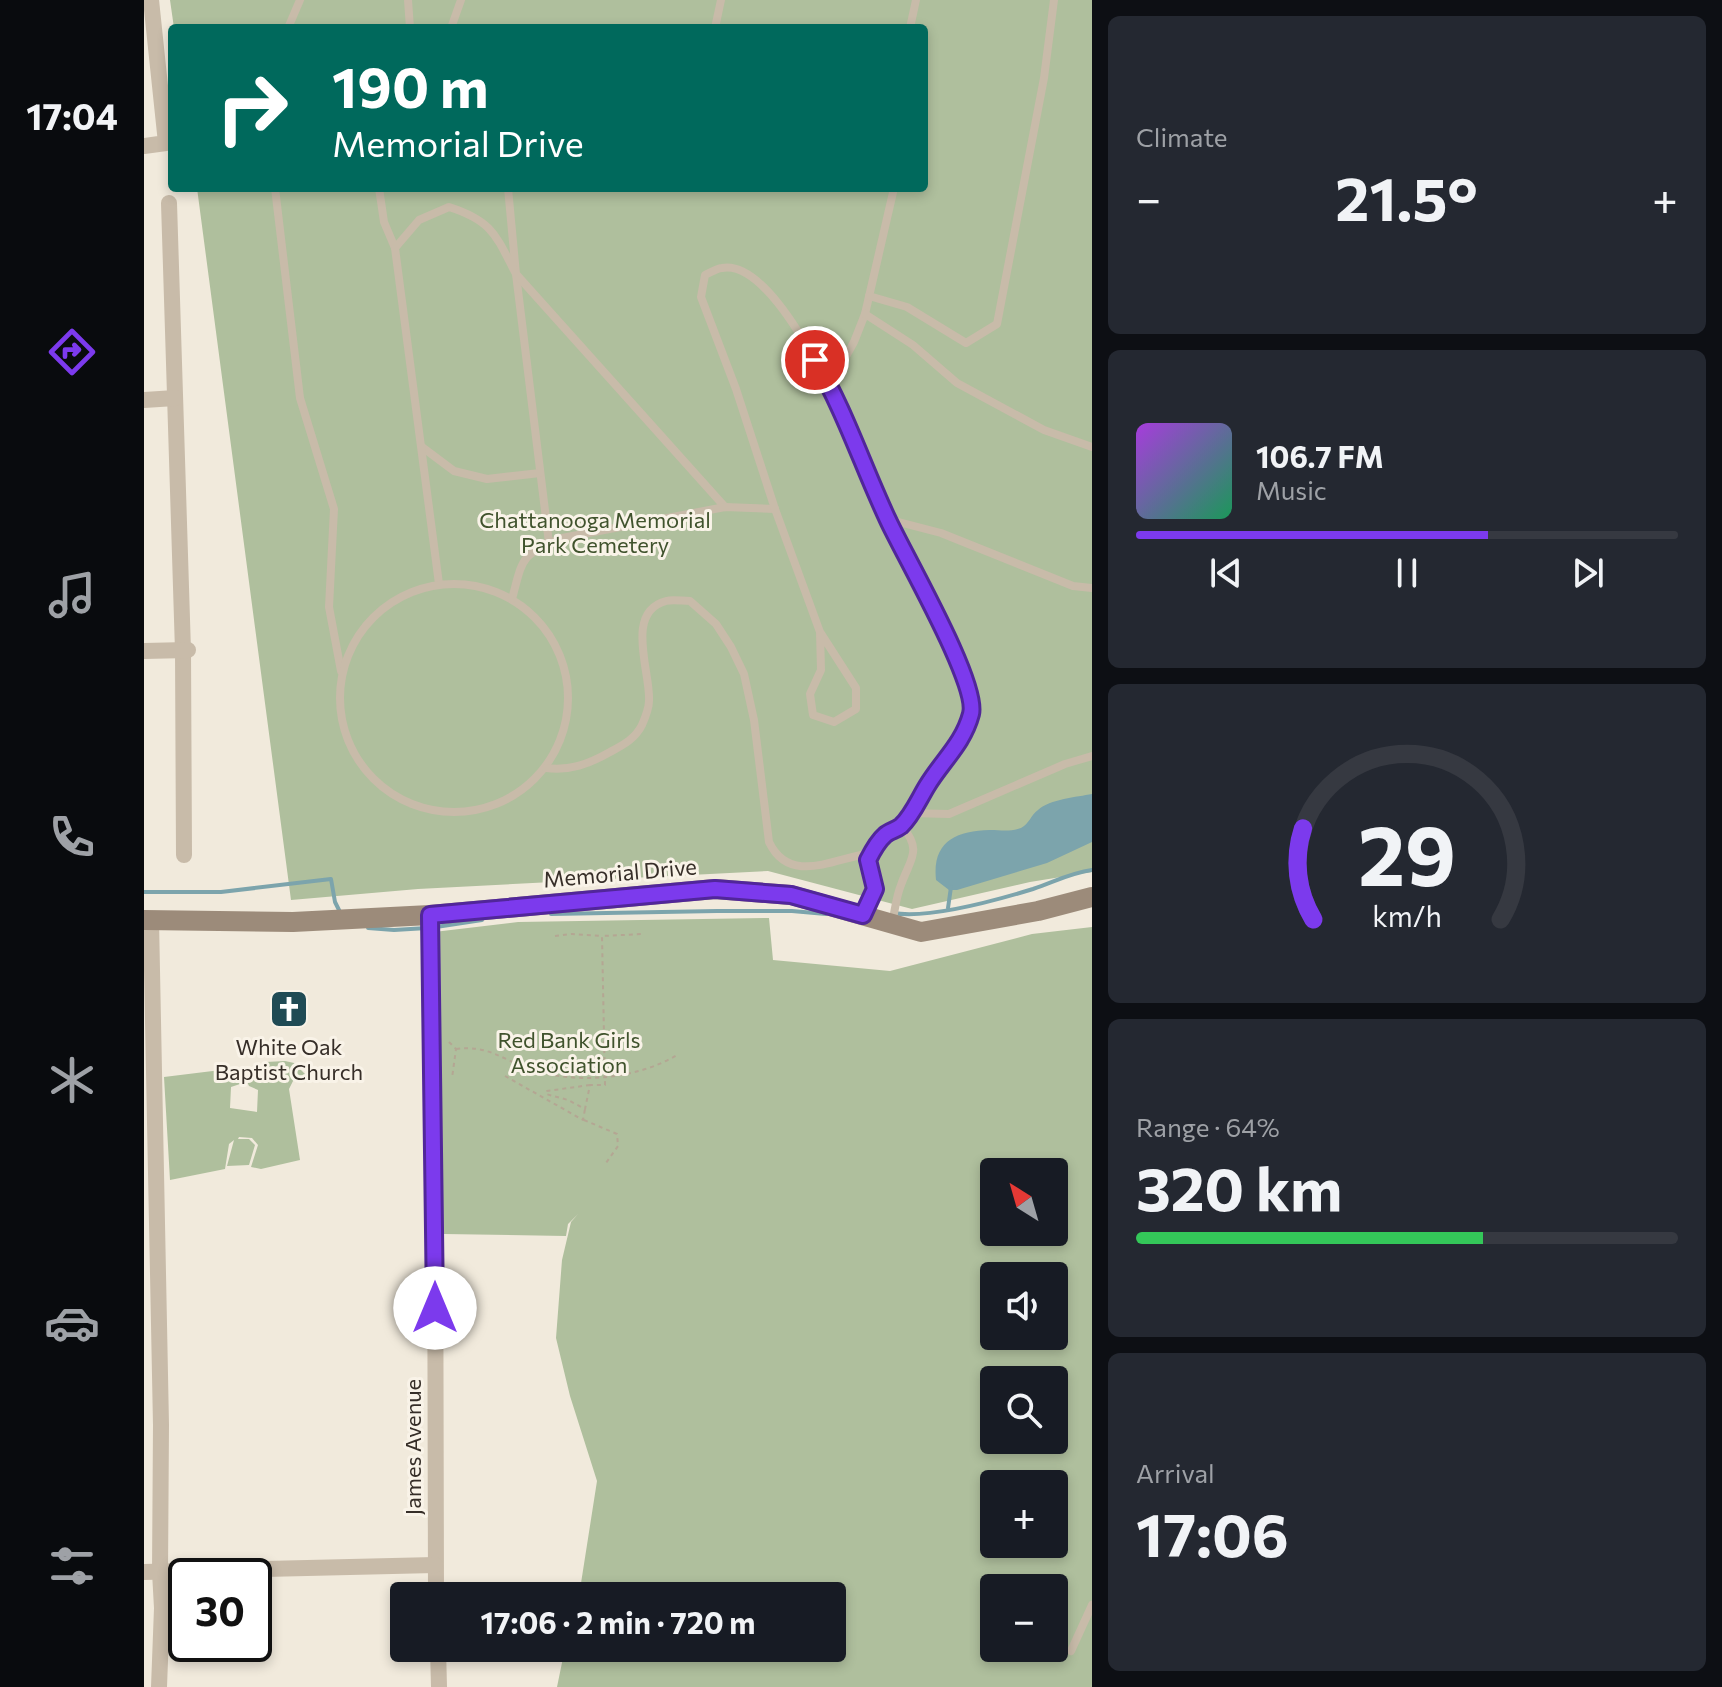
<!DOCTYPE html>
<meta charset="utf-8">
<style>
:root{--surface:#171b24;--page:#242831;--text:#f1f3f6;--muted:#9ea1a6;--line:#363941;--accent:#7c3aed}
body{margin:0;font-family:Commissioner,sans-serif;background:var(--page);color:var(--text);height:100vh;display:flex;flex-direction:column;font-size:30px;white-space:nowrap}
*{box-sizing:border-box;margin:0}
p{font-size:26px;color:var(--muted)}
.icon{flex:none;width:44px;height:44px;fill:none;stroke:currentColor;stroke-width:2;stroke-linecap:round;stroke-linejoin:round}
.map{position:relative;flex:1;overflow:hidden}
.side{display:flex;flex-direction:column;gap:16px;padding:16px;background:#0d0f14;width:630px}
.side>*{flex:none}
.guide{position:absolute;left:24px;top:24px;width:760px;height:168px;border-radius:8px;box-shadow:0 4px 12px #0003;background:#00695c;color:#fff;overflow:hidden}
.needle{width:52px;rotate:323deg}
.controls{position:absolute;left:836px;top:1158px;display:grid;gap:16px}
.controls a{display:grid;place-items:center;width:88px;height:88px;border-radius:8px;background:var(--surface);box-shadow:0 4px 12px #0003;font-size:40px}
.speed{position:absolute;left:24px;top:1558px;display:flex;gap:16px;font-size:40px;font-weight:700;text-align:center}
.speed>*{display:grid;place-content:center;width:104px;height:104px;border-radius:50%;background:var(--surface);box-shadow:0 4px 12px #0003;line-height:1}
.speed .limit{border:4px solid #111;border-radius:12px;background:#fff;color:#111}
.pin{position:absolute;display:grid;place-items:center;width:68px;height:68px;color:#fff;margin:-34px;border:4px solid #fff;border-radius:50%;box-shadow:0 2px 8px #0007}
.me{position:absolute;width:88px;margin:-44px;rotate:0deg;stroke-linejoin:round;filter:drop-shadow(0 0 6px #0008)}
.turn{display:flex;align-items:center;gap:28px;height:168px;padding:0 32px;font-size:36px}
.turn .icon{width:104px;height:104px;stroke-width:2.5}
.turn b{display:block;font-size:56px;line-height:68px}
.big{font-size:60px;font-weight:700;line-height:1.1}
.side .card{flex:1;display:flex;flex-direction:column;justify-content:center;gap:12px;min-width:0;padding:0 28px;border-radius:12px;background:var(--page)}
.side .dial{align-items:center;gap:0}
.dial svg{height:208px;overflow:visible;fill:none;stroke:var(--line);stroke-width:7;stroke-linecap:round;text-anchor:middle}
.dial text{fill:var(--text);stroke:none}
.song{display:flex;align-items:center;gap:24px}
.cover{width:96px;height:96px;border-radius:12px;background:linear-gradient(135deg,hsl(280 70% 55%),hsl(150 70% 35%))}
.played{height:8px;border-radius:4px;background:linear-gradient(90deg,var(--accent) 65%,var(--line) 65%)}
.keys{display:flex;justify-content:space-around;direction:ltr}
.heat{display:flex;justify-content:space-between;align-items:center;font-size:44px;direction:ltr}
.charge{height:12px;border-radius:6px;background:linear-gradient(90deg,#34c759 64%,var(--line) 0)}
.trip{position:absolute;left:246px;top:1582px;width:456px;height:80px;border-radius:8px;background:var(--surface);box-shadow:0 4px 12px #0003;font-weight:700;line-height:80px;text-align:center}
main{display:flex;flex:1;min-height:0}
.menu{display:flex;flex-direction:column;width:144px;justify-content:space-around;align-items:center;background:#090b0e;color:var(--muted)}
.menu .icon{width:56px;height:56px}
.menu .selected{color:var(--accent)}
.menu b{font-size:36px;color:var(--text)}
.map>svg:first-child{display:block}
.green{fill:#afbf9d;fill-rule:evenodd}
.water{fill:#7ca4ac}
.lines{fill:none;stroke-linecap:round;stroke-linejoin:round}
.stream{stroke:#7ca4ac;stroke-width:4}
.path{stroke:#b4a693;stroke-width:2;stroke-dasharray:4 4;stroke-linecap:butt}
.lane{stroke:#c8bba9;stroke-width:8}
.street{stroke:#c8bba9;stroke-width:16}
.secondary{stroke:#9c8b7a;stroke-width:20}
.route-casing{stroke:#51269a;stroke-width:20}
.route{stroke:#7c3aed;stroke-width:14}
.labels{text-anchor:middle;stroke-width:6;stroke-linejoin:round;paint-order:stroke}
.park-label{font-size:22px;fill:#40532d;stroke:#f9f3e8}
.street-label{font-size:22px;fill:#362e28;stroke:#f9f3e8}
.poi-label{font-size:22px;fill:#362e28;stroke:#f9f3e8}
</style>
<main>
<nav class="menu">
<b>17:04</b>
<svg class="icon selected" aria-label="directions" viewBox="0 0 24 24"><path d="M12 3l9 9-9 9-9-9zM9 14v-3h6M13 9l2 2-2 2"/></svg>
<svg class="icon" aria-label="music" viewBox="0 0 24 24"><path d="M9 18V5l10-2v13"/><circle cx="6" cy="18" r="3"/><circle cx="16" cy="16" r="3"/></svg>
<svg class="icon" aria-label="phone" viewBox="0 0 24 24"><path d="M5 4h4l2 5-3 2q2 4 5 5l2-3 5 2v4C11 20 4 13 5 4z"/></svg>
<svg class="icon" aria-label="climate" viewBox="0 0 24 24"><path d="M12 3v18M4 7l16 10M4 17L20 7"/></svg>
<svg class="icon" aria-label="car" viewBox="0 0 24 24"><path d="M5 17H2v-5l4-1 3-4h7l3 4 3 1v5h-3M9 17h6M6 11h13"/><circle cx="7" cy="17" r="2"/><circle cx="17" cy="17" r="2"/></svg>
<svg class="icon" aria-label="filters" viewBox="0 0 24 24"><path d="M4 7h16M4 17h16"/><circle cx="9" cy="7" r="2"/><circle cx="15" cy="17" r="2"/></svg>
</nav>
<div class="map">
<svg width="948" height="1687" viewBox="0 0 948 1687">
<rect width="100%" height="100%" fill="#f1eadc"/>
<g class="green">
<path d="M26,0H948V872L886,882L768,909L624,871L274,889L147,900L53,188H780V28H30Z"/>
<path d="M625,918L629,960L746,971L888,934L948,927V1687H413L421,1648H688V1596H435L453,1481L426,1396L412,1338L418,1260L427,1222L434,1214L424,1224L422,1236L300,1234L295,1227L290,932L374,922ZM850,1172H910V1232H850ZM850,1276H910V1336H850ZM850,1380H910V1440H850ZM850,1484H910V1544H850ZM850,1588H910V1648H850Z"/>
<path d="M141,1061L150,1063L162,1075L151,1077L145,1089L156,1160L117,1169L107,1167L114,1145L108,1138L95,1137L94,1139H105L111,1145L105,1165L83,1166L90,1140L85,1144L81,1169L26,1180L20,1077L85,1069L96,1084L87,1087L86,1108L113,1112L114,1090L105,1086L100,1075L122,1076V1062Z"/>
</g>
<path class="water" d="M948,794V842L903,863L813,890H805L792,880C788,842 811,831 846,830C857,830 866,832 877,828C885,824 887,815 894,810C906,799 933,797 948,794Z"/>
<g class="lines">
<g class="stream">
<path d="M0,892H77L187,879L191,902L196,912"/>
<path d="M804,908L807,887"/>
<path d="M749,913C785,919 853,900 889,889C910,882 926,873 948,870"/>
<path d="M407,914L573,911H648L682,914"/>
<path d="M292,927L338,920"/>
<path d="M224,928L250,930L283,928"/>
</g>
<g class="path">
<path d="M411,936L428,934L457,936"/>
<path d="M305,1042L312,1049L308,1078"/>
<path d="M312,1049C343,1045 356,1058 383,1068C429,1085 491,1080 533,1055"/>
<path d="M361,1076L439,1120L441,1109"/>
<path d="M446,1085L403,1091L402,1094L424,1100L441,1109L446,1085H461L458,936L499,934"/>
<path d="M440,1120L473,1134L474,1146L462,1163"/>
</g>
<g class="lane">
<path d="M264,0L266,28"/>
<path d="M144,28L156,0"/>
<path d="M307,28L317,0"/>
<path d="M571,28L577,0"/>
<path d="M766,28L772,0"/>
<path d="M131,188L156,398L190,509L185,607L197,671"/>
<path d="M235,188L240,222L251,248"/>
<path d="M364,188L372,274L405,543"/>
<path d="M750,188L721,314L710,342L686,385L743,519L806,643L820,677L828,710L819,737L783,786L777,800L758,826"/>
<path d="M725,296L763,307L822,343L853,324L900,78L910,0"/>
<path d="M721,314L769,345L813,383L900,430L948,447"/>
<path d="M278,447L310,471L343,479L396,473"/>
<path d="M743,519L797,533L929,586L948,588"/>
<path d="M295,584L251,248L275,220L305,207C349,221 352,236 372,274L581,507"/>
<circle cx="310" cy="698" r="114"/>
<path d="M368,599C379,558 376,555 418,538L581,507L631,509"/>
<path d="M676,632L677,670L666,694L669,715L690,722L712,709V688L676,632L631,509L592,389L557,297L561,275C566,273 573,268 578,268C620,260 668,355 686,385"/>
<path d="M402,768C426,771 445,764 466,752C479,745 491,739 498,725C501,718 505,708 505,701C507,673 480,612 522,601C529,599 538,601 546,601L572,624L587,647L600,674L610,720L625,842C646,886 691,858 727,853"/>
<path d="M765,813L805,814L921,764L948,756"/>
<path d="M719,914L731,889L724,860L740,836L758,826C779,851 766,859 757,885C752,897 751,911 748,923"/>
<path d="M927,1651L948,1605"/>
</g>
<g class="street">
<path d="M0,146L22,143L7,0"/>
<path d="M25,203L39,651L40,855"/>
<path d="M0,400L31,398"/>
<path d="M0,651L44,650"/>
<path d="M286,915L291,1151L292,1596"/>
<path d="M7,920L17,1425L16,1572L18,1608L15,1687"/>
<path d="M0,1572L291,1565"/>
<path d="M294,1648L295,1687"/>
</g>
<path class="secondary" d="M0,920L149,922L286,915L571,889L647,895L777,932L894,911L948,897"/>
</g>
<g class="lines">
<defs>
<path id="route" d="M291,1308L286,915L571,889L647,895L719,915L731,889L724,860C728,852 734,841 741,835C745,831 752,830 757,826C768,816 775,799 783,786C798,761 819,744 827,714C835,684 760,555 744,520C719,467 701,411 671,360"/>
</defs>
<use href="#route" class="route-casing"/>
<use href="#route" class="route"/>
</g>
<defs>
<symbol id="church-square" viewBox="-11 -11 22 22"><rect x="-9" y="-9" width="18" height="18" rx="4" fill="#204b55" stroke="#f9f3e8"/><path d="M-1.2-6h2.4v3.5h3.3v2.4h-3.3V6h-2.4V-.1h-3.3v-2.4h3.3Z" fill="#fff"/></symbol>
</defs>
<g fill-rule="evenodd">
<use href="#church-square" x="123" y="987" width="44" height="44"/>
</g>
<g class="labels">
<g class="park-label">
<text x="451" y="528">Chattanooga Memorial<tspan x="451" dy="25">Park Cemetery</tspan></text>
<text x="425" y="1048">Red Bank Girls<tspan x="425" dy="25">Association</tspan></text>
</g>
<g class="street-label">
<text transform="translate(476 873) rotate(-5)" y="8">Memorial Drive</text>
<text transform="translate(269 1447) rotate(-90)" y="8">James Avenue</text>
</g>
<g class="poi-label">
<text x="145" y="1055">White Oak<tspan x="145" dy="25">Baptist Church</tspan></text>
</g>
</g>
</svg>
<div class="controls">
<a><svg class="needle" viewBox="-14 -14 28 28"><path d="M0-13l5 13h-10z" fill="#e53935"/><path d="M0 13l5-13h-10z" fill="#9ea1a6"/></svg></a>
<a><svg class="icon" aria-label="sound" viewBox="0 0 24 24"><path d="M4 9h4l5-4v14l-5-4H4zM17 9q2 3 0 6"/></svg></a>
<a><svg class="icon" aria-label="search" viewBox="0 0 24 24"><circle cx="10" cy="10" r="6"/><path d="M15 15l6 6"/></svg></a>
<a>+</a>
<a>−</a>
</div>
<div class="speed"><div class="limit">30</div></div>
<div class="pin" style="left:671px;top:360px;background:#d93025"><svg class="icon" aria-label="arrive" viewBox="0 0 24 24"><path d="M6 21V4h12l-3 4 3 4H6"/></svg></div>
<svg class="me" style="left:291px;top:1308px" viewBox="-20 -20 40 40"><circle r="19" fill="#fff"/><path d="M0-13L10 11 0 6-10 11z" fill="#7c3aed"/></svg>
<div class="trip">17:06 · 2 min · 720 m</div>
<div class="guide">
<div class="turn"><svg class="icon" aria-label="right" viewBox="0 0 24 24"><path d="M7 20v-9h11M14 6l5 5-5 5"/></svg><div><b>190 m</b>Memorial Drive</div></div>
</div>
</div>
<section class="side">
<div class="card"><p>Climate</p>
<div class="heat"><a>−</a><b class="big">21.5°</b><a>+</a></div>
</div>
<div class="card">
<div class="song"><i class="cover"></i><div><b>106.7 FM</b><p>Music</p></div></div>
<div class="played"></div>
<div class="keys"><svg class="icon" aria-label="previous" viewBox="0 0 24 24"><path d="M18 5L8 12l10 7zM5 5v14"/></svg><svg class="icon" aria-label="pause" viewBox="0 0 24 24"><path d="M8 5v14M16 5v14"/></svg><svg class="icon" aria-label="next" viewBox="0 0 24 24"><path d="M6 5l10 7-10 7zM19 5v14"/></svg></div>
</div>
<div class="card dial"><svg viewBox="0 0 100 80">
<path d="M14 69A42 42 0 1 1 86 69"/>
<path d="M14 69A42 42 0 0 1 10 34" stroke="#7c3aed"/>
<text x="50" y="56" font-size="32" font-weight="700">29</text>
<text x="50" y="72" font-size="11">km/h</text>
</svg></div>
<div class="card"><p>Range · 64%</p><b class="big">320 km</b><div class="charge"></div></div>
<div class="card"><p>Arrival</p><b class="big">17:06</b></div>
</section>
</main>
